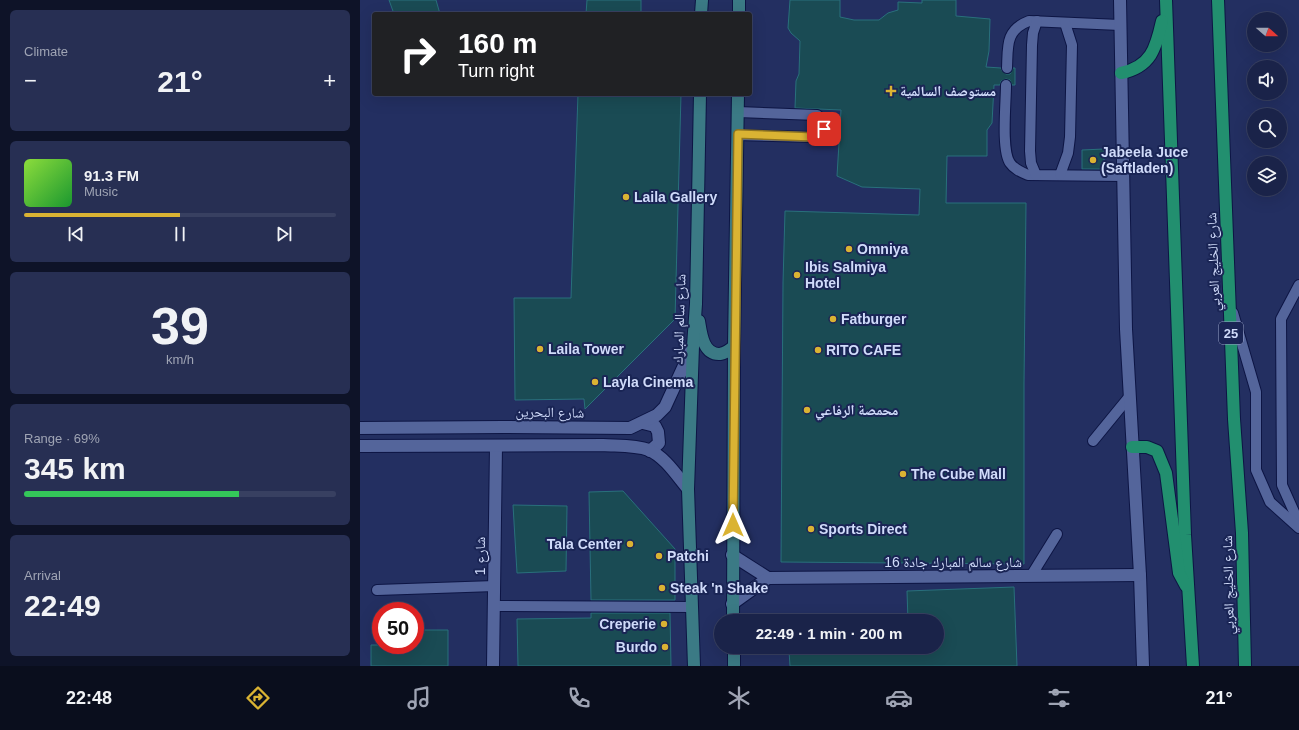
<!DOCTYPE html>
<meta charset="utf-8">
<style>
:root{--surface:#1a2349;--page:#272f53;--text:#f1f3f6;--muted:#9fa4b4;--line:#384061;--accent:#dab333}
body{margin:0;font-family:Helvetica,"Noto Naskh Arabic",sans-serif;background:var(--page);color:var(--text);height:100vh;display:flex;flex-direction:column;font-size:15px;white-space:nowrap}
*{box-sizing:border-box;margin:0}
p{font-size:13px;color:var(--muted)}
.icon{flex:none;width:22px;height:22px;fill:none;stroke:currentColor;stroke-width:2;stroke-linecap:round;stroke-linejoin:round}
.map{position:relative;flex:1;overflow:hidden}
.side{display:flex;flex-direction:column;gap:10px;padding:10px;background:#0e1328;width:360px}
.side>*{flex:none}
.banner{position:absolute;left:12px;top:12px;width:380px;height:84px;border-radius:4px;box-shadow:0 4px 16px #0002,0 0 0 1px var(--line);background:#202124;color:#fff;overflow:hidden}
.needle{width:26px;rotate:110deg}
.fabs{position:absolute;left:887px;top:12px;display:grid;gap:8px}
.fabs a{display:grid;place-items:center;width:40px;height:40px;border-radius:50%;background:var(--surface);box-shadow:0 4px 16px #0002,0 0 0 1px var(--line);font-size:20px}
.speed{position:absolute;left:12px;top:602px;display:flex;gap:8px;font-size:20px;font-weight:700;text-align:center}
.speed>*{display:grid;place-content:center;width:52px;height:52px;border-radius:50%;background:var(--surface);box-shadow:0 4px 16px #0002,0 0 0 1px var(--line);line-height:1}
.speed .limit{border:6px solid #d22;background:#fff;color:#111}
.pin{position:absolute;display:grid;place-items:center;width:34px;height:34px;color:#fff;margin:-17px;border-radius:8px;box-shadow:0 2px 6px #0006}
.me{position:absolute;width:44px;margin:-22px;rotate:0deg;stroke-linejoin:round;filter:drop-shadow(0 0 3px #0008)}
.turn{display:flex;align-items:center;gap:14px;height:84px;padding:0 20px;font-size:18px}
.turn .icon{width:52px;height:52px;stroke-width:2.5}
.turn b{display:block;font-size:28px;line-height:34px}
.big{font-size:30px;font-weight:600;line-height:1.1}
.side .card{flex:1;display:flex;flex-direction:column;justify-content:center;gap:6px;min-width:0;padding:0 14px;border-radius:6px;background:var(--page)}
.side .dial{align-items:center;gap:0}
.dial b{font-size:52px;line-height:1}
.song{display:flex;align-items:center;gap:12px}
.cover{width:48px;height:48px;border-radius:6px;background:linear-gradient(135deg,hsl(90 70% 55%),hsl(130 70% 35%))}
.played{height:4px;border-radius:2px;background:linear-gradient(90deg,var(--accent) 50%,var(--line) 50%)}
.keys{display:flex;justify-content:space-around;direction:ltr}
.heat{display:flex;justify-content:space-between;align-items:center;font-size:22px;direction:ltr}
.charge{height:6px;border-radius:3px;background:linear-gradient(90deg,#34c759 69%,var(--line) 0)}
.trip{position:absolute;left:354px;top:614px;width:230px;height:40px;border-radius:20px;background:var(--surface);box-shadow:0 4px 16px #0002,0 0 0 1px var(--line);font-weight:600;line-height:40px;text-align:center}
.menu{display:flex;height:64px;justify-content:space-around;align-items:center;background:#0a0e1d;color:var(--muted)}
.menu .icon{width:28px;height:28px}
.menu .current{color:var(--accent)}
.menu b{font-size:18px;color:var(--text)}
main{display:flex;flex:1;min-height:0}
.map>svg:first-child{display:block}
.building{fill:#1a4b54;stroke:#29707c}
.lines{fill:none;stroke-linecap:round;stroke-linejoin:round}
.service-casing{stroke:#0d1544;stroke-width:12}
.minor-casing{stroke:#0d1544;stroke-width:14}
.tertiary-casing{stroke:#0d1544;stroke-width:14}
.secondary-casing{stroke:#0d1544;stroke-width:14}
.primary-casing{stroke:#0d1544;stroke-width:14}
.service{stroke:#54659b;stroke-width:10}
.minor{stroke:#54659b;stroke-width:12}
.tertiary{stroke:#54659b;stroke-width:12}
.secondary{stroke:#3b7a85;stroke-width:12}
.primary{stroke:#228f6f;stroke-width:12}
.route-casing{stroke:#8e7421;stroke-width:10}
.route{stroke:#dab333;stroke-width:7}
.poi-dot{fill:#dab333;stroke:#1a2555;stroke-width:1.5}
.labels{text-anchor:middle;stroke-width:4;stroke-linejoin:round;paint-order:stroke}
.shield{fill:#1a2555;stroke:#99a4c8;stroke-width:1}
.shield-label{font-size:13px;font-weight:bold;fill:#d0dbfa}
.poi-label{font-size:14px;font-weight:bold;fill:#d0dbfa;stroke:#1a2555;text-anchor:start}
.street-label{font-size:14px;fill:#d0dbfa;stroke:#1a2555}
</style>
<main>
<section class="side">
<div class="card"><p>Climate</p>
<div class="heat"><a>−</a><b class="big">21°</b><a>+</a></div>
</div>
<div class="card">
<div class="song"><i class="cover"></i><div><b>91.3 FM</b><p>Music</p></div></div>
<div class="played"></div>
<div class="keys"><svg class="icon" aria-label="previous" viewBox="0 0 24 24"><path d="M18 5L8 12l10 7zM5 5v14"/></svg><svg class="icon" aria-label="pause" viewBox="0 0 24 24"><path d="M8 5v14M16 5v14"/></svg><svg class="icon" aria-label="next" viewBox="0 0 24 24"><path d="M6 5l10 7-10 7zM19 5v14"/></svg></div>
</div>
<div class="card dial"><b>39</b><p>km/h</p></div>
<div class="card"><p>Range · 69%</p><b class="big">345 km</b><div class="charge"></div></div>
<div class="card"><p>Arrival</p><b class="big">22:49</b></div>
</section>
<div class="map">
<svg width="939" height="666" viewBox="0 0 939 666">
<rect width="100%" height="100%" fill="#232f61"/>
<g class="building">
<path d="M29,0H76L80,14H34Z"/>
<path d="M227,0H281V14H226Z"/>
<path d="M430,0H480V17L494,20H519L528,13L538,10V2L562,3V0H596V16L630,19L629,51L626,67L641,68L642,71L646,74H650L653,68H655V85H652L650,80L646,79L641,81L640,85H634L632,123L627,130V156H587L586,203H666L664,383V564L421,562L423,283L425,211L559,215L560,189L502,187L477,176L481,110L435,108L436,81L439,74L440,41L431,33L428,28Z"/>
<path d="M218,94H321L315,319L225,409L224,399L155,400L154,298H211Z"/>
<path d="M744,149V169H722V150Z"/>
<path d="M263,491L315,549V600H231L229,492Z"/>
<path d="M153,505L207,506L206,571L157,573Z"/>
<path d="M654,587L657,666H430L429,651L495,647H577V621H548L547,591Z"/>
<path d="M231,613H310L311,666H158L157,619L231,618Z"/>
<path d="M55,630H88V666H11V645H55Z"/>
</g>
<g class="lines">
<defs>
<g id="service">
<path d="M647,68C648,47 645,30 669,21L760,25"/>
<path d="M646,85C646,103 641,150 650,163C654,169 661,172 668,175L763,176"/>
<path d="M377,135L454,137C466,134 468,121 457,115L378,112"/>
<path d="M676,175L671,163L670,151L672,45L673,33L677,21"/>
<path d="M700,175L708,153L710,137L712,45L705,23"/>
<path d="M939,285L921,319L922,485L939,523"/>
<path d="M873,313L896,392V470L910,502L939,528"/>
<path d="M733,441L769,397"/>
<path d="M671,576L697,534"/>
<path d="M17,590L135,586"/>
<path d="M134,606L332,607"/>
</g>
<g id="minor">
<path d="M760,0L766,329L780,575L783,666"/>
<path d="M372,555L408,578L780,575"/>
<path d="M372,604L408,578"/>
<path d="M133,666L136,446"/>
</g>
<g id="tertiary">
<path d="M283,423L295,426L298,432L299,443L290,451"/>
<path d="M0,428L143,427L270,428L297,415L305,407L333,346"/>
<path d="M0,446L243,445C258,446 275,445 289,450C305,457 317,476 328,489"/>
</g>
<g id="secondary">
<path d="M341,14L342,0"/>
<path d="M379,14V0"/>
<path d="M339,321C341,333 343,355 360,354C366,353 370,350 374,346"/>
<path d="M373,621L374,346L378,94"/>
<path d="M374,647V666"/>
<path d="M334,666L328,489L333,346L336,304L340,94"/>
</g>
<g id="primary">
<path d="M806,0L825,535L833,666"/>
<path d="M858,0L874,419L882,533L885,666"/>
<path d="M761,73C791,67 796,48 802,21"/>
<path d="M772,447H787L797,451L806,473L819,573L826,586"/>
</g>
</defs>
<use href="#service" class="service-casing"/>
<use href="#minor" class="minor-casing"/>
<use href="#tertiary" class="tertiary-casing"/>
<use href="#secondary" class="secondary-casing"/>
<use href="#primary" class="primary-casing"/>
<use href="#service" class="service"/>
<use href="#minor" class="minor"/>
<use href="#tertiary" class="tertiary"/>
<use href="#secondary" class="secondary"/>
<use href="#primary" class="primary"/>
</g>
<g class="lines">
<defs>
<path id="route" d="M373,525L378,134L454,137L458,136L464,129"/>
</defs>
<use href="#route" class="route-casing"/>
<use href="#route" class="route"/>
</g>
<g class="poi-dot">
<path d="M529 85h4v4h4v4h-4v4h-4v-4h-4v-4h4z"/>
<circle cx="733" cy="160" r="4"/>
<circle cx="266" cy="197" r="4"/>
<circle cx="489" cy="249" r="4"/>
<circle cx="437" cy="275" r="4"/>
<circle cx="473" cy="319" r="4"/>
<circle cx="180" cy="349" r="4"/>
<circle cx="458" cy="350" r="4"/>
<circle cx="235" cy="382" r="4"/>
<circle cx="447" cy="410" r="4"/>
<circle cx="543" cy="474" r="4"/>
<circle cx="451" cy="529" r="4"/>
<circle cx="270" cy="544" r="4"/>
<circle cx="299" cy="556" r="4"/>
<circle cx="302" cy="588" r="4"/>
<circle cx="304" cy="624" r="4"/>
<circle cx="305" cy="647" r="4"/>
</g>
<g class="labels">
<rect class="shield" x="859" y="322" width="24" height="22" rx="3"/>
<g class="shield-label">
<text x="871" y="338">25</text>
</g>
<g class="poi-label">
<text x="540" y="96">مستوصف السالمية</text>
<text x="741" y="157">Jabeela Juce<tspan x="741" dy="16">(Saftladen)</tspan></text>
<text x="274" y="202">Laila Gallery</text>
<text x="497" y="254">Omniya</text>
<text x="445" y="272">Ibis Salmiya<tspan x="445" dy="16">Hotel</tspan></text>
<text x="481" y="324">Fatburger</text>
<text x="188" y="354">Laila Tower</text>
<text x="466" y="355">RITO CAFE</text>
<text x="243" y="387">Layla Cinema</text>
<text x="455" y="415">محمصة الرفاعي</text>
<text x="551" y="479">The Cube Mall</text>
<text x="459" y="534">Sports Direct</text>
<text x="262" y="549" text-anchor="end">Tala Center</text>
<text x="307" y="561">Patchi</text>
<text x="310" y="593">Steak 'n Shake</text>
<text x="296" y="629" text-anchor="end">Creperie</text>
<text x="297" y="652" text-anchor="end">Burdo</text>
</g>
<g class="street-label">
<text transform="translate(853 262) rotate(-92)" y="5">شارع الخليج العربي</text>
<text transform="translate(319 319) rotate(-88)" y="5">شارع سالم المبارك</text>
<text transform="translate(190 412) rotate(1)" y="5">شارع البحرين</text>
<text transform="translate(120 556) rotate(-90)" y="5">شارع 1</text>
<text x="593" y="567">شارع سالم المبارك جادة 16</text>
<text transform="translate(868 585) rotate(-91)" y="5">شارع الخليج العربي</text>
</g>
</g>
</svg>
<div class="fabs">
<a><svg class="needle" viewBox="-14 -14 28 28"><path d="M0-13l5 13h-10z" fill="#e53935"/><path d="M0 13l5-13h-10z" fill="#9fa4b4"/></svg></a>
<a><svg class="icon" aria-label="sound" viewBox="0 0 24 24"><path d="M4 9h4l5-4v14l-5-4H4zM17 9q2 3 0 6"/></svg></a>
<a><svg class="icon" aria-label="search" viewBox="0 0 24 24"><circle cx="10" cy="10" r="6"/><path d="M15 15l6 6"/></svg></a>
<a><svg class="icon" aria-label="layers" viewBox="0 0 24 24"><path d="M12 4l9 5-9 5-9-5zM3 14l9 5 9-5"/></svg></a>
</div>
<div class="speed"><div class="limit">50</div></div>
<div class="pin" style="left:464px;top:129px;background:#d93025"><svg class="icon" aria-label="arrive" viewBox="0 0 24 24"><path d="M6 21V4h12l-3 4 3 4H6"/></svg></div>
<svg class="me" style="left:373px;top:525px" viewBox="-20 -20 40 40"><path d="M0-17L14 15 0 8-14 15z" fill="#dab333" stroke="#fff" stroke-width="4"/></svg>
<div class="trip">22:49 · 1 min · 200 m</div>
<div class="banner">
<div class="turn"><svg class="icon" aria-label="right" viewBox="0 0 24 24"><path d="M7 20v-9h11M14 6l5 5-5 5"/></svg><div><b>160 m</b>Turn right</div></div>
</div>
</div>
</main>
<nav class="menu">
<b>22:48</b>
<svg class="icon current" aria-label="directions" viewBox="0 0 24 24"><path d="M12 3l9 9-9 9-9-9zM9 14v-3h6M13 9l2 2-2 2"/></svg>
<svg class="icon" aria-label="music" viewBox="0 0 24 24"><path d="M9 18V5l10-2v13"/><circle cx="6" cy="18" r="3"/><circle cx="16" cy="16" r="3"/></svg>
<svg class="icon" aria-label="phone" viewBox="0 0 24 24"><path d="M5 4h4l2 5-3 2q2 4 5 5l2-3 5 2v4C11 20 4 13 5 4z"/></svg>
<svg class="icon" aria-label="climate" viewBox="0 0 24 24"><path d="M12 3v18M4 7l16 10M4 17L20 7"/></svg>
<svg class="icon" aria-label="car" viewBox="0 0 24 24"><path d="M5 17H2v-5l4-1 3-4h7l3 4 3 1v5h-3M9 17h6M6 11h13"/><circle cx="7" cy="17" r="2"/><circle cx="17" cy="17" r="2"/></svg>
<svg class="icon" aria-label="filters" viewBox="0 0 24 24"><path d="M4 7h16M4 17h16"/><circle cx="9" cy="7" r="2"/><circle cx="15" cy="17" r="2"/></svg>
<b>21°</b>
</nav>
